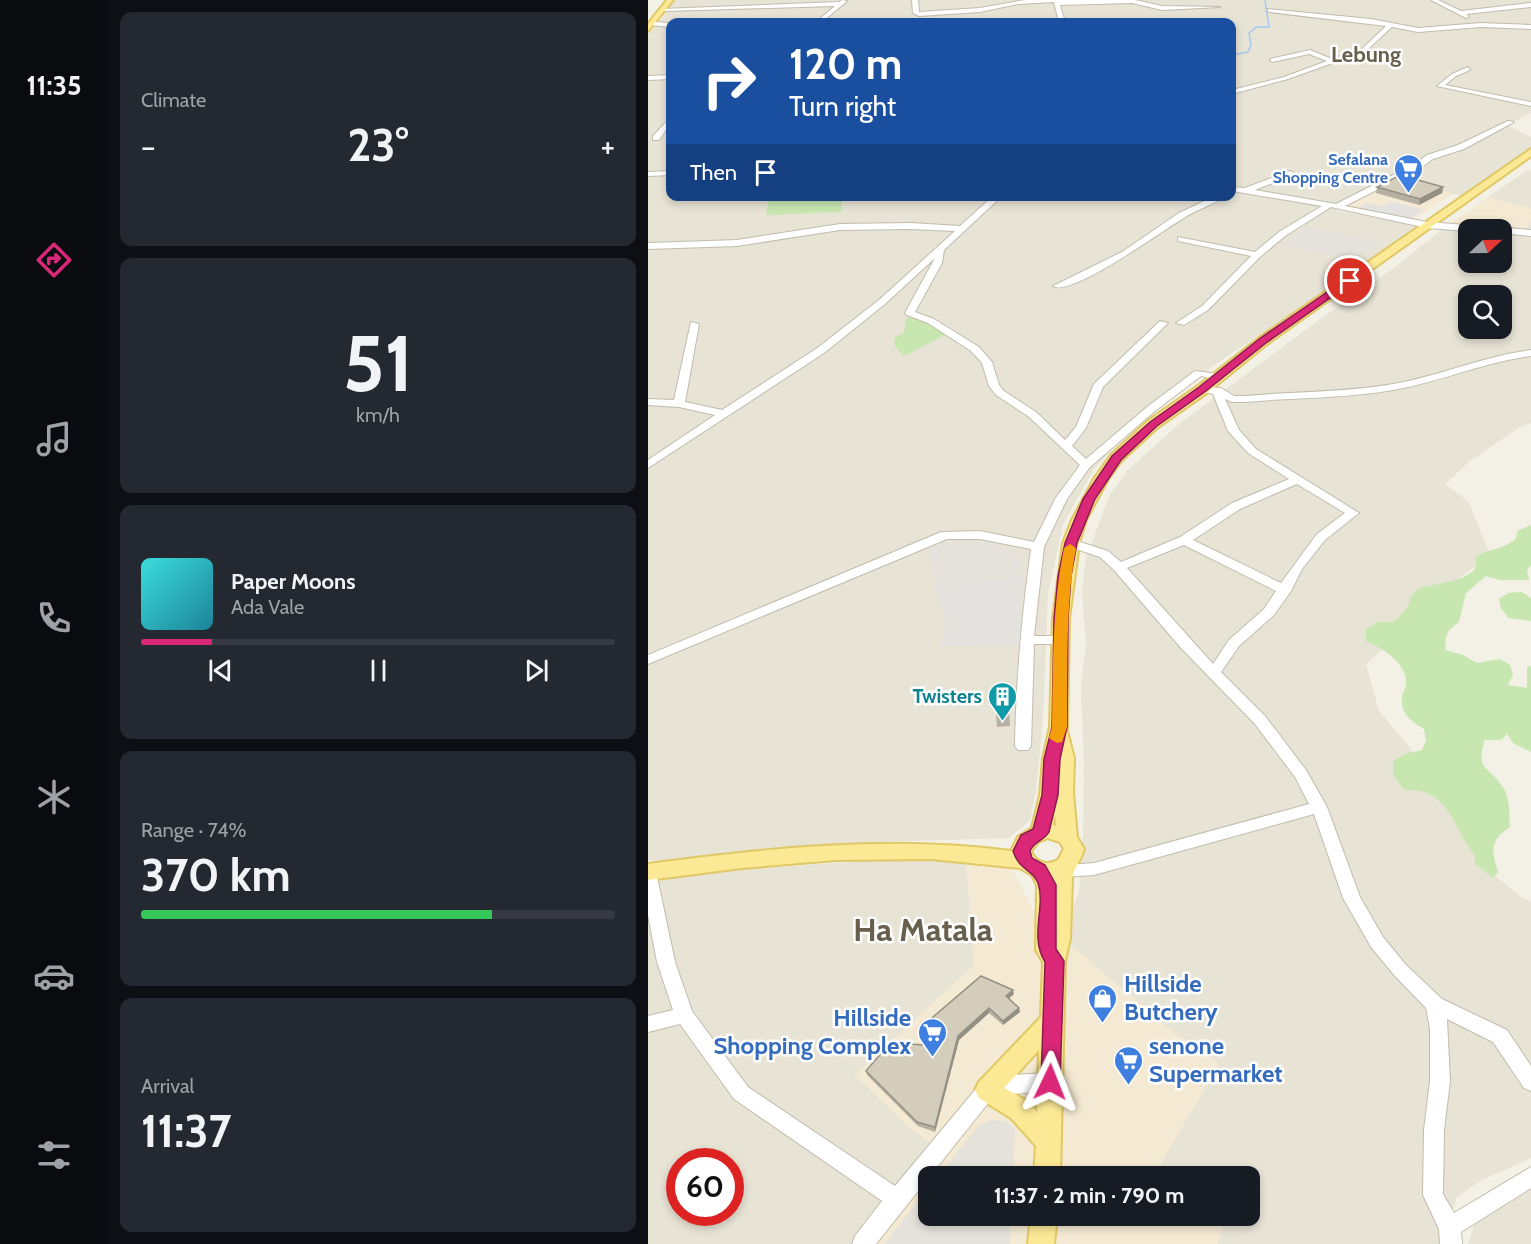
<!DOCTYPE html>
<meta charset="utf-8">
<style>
:root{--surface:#171b24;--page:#242831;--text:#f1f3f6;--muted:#9ea1a6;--line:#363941;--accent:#db2777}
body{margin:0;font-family:Cabin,sans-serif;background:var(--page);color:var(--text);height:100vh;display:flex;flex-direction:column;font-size:22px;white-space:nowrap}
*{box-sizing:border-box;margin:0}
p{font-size:20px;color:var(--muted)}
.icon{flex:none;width:33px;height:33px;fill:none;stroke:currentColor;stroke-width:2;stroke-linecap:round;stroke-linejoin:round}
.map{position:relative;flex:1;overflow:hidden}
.sheet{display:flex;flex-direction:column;gap:12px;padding:12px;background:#0d0f14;width:540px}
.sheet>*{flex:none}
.top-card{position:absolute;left:18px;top:18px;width:570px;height:183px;border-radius:12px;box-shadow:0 3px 9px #0003;background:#1a4fa0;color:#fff;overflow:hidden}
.needle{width:39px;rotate:68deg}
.buttons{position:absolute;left:810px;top:219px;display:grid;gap:12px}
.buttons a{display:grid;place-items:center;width:54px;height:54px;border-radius:12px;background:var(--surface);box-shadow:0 3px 9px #0003;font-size:30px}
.speed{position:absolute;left:18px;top:1148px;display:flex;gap:12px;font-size:30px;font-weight:700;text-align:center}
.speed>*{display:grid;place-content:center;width:78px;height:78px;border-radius:50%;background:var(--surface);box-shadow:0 3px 9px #0003;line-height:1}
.speed .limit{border:9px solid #d22;background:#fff;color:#111}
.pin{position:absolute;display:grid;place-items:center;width:51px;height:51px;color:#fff;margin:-26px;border:3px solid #fff;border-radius:50%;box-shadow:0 2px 6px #0007}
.me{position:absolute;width:66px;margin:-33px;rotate:2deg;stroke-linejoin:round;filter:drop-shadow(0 0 4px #0008)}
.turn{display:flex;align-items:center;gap:21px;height:126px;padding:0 24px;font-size:27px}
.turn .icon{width:78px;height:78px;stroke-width:2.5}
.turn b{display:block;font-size:42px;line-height:51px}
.then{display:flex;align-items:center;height:57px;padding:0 24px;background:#0003;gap:12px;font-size:22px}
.big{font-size:45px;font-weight:700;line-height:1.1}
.sheet .tile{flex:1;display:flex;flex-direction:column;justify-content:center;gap:9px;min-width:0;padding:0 21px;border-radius:12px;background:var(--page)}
.sheet .dial{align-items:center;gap:0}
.dial b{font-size:78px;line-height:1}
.song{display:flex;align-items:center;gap:18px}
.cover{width:72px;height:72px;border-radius:9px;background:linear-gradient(135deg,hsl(180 70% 55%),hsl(190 70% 35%))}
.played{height:6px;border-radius:3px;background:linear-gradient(90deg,var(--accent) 15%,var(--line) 15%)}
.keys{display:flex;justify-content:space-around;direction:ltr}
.heat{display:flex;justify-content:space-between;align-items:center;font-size:33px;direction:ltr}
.charge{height:9px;border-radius:4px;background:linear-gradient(90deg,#34c759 74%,var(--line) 0)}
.trip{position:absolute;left:270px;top:1166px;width:342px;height:60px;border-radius:12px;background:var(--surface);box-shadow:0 3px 9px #0003;font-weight:700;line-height:60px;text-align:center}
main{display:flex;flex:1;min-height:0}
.dock{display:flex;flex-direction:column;width:108px;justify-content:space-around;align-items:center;background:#090b0e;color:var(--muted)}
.dock .icon{width:42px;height:42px}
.dock .active{color:var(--accent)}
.dock b{font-size:27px;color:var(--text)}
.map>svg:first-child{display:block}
.residential{fill:#e7e3d5;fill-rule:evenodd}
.commercial{fill:#f4e9d2}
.industrial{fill:#e5e2db}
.green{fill:#c8e6b0}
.parking{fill:#e4e2de}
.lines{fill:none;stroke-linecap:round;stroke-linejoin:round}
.stream{stroke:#a4c9ef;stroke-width:1.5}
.minor-casing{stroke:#c1bcac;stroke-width:2}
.major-casing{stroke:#e1c866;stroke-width:4}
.minor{fill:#fff;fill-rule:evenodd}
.major{fill:#fce996;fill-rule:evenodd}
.wall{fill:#b6b0a2}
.shaded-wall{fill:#949084}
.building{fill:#d4cdbc;stroke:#949084;stroke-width:1.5}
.route{fill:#db2777;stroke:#8e194d;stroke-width:1.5}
.slow{fill:#f59e0b}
.labels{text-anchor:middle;stroke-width:5;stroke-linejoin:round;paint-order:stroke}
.far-shop-label{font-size:16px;font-weight:bold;fill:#366cbe;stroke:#fff;text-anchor:end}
.culture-label{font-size:20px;font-weight:bold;fill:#0d838f;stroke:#fff;text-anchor:end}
.far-district-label{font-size:22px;font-weight:bold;fill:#68604d;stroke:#fff}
.near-shop-label{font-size:24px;font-weight:bold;fill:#366cbe;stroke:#fff;text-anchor:start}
.near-district-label{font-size:32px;font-weight:bold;fill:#68604d;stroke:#fff}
</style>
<main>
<nav class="dock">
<b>11:35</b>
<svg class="icon active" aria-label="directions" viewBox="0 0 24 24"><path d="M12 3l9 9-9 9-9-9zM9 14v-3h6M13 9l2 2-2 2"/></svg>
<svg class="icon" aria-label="music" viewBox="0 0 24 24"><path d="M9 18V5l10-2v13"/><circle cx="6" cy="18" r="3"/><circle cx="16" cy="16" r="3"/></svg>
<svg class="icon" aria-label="phone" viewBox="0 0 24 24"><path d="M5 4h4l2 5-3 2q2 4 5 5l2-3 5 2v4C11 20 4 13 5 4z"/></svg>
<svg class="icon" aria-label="climate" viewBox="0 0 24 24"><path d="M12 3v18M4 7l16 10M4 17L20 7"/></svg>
<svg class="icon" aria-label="car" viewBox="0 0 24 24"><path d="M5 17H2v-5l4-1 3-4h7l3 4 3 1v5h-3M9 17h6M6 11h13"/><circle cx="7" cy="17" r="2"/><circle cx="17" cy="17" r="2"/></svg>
<svg class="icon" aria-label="filters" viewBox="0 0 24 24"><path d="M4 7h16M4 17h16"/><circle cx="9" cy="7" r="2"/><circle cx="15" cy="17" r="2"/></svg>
</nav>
<section class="sheet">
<div class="tile"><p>Climate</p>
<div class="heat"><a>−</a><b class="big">23°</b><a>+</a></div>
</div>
<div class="tile dial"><b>51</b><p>km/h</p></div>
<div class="tile">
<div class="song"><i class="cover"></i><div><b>Paper Moons</b><p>Ada Vale</p></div></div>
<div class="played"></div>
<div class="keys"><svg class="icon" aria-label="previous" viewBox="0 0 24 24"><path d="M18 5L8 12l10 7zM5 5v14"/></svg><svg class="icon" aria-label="pause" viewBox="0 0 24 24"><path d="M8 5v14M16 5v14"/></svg><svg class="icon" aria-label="next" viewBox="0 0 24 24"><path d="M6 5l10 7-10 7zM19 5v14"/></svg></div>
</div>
<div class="tile"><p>Range · 74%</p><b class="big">370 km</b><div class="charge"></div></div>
<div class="tile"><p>Arrival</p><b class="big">11:37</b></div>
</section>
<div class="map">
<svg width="883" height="1244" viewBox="0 0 883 1244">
<rect width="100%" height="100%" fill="#f3f0e6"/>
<g class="residential">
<path d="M25,0H883V113L859,125L883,137V147L813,196L746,180L687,210L769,226L690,283L579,356L525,396L487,425L446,469L415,524L400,594L395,720L388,790L382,820L361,838L194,843L7,861L0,859V35L14,19ZM22,22H584V196H22Z"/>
<path d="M880,170L883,171V209L840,197Z"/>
<path d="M883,222V423L872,427L822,461L797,484L821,502L842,555L783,599L754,632L718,664L731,711L774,762L837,867L873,897L883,902V1158L832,1181L809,1197L791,1244H409V1215H602V1176H411L413,1049L423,913L431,892L435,839L436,760L433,687L438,643L434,591L438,558L462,494L479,471L531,424L671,320L747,267L801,224L875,230ZM820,230H854V262H820ZM820,296H854V328H820Z"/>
<path d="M227,860H318L326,965L207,1075L259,1125L284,1144L204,1244H0V877ZM32,1161H82V1212H32Z"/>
<path d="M883,1189V1244H820L827,1223L872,1193Z"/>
</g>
<g class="commercial">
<path d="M746,180L805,194L766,219L694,205Z"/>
<path d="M840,197L883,209V222L875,230L801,224Z"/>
<path d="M318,860L360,861L387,914L519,1027L571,1064L506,1176H280V1215H571L577,1218L570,1244H204L284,1144L259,1125L207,1075L326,965Z"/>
</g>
<g class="industrial">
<path d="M659,227L733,241L704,260L630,244Z"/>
<path d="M306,538L331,539L360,548L372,556L375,578L288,586L280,545Z"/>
<path d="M343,1120L357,1121L367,1129L365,1176H290L331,1125Z"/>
<path d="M280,1188V1215H363L362,1244H236Z"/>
</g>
<g class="green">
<path d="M121,197H194L193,212L118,215Z"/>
<path d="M262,317L287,327L297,335L256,356L247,346L246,339L256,332L258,319Z"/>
<path d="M883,525V565L879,570L881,580H852L838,576L818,593L811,622C799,630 796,636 798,650L815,655L829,663L852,659L862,665L865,675L860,685L879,688V667L883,666V752L865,743L859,734L853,740H837C826,772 843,766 856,789C862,799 861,815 862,827C842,840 843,850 850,872L845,878L827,864V855C804,828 802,787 756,790L745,774V761L757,754L774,750L778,741L776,729C763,721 752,714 754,696C755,692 758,688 758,683C759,663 734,648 718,641V629L729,622H746L760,607L762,598L770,588C783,585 817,581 826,570C829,566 828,561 828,556C842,549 855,549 868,539L869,531Z"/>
<path d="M874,592L883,598V621L860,618L853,608L851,599L860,593Z"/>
</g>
<g class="parking">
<path d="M743,201L776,210L763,218L711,208L719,203L734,206Z"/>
<path d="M375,578L373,645L293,646L297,623L288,586Z"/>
</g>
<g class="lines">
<path class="stream" d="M584,55L600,52L603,45L601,33L608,27H621L617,0"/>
<defs>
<g id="minor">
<path d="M194,0L199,1L174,22H168L187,6L17,11L14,9L191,2Z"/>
<path d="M264,0H270L271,12L332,8L377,0H487L514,6L572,7L514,10L484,3L412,5L417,22H411L406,2L370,4L332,12L271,16L265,13Z"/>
<path d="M783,0H790L813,11L883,3V7L818,14L821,16L818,18Z"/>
<path d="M619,9L723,19L770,28L833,23L883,25V29L833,27L770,32L744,27L718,51L640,79L584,94V90L636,77L679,61L661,54L624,62L622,59L662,50L684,59L714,49L738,26L621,12Z"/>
<path d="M5,22L22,23V27L3,25Z"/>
<path d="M820,67L822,70L808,76L797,85L883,102V106L789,86L804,74Z"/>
<path d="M22,75V79L0,80V76Z"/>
<path d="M22,118V124L11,140H5V136Z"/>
<path d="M860,121L866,122L816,149L785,159L771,169L697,206L779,222L883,230V236L854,233V230L820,231L779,228L683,207L637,236L612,257L560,310L536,325L528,323L554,306L603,256L530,241V237L607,252L631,232L674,206L584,191V187L597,188L642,171L646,173L645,175L607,190L688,204L765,165L779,155L810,145Z"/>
<path d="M22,171V175L0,176V172Z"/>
<path d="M345,196H354L296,250L294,263L267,312L286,319L331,347L344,362L351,385L356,391L388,412L417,440L428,427L446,384L512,321L520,323L455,387L438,428L424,446L438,459L499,407L547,371L570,374L575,377L570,380L553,376L507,411L442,467L419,499L396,547L386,636H413L420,640L413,644H386L383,746L380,750H370L367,746C368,680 374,615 383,549L332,539H299L0,664V655L293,532L332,531L386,542L407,499L432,465L380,416L348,395L341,386L334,363L323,351L280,323L259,315L257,313L287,258L237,304L176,353L0,468V460L67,415L31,407L0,405V399L26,400L43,322L51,324L37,402L74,410L168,349L231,300L307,231L262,229L192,230L89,246L0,249V243L89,240L192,224L262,223L312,226Z"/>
<path d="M498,196H512L498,200Z"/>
<path d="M567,196H578C565,205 549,209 536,218C516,229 423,298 405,286L474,252L531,213Z"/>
<path d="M883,350V356C835,362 792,382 745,390C696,399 647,397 598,402H584L577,399L591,430L608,449L711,513L677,540L654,569L643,591L626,615L591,646L573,672L617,716L658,770L679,807L712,897L735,937L758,965L794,999L859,1030L883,1066V1091L876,1088L845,1042L799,1019L802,1081L796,1130L795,1194L806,1213L883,1167V1188L813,1232L814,1244H792L791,1229L775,1195L776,1130L782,1081V1029L778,1008L746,975L723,947L695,898L666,814L446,875L415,877L409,876L407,871L409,866L446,863L661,804L647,777L607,724L533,648L466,570L452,557L419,546L417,543L423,539L460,551L473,562L532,537L584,503L641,479L600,453L580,431L565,394L551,391V387L573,388L586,396H598C647,391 696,393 745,384C792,376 835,356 883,350ZM649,484L697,513L669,534L633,583L545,540L592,509ZM536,545L628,591L616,609L581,640L565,664L479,568Z"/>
<path d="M0,866L6,867L8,872L27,962L44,1011L100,1087L247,1186L332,1084L364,1075L402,1073L409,1076L412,1082L409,1088C392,1094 365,1092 345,1097L228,1244H204L207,1236L234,1201L86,1099L32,1024L0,1032V1016L25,1010L9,962L0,915Z"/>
</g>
<g id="major">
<path d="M19,0H25L0,31V24Z"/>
<path d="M883,149V156L619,344L560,392L510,427L473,461L460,479L438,520L431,543L421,619L419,731L426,758L425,793L429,837L436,849C433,860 426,868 424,879L422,938L417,961L412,1176H386L388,1146L363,1118L331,1098L327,1090L331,1082L393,1017L395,962L388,950L389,885L384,875L372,868L283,859L188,860L94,868L0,880V864C121,848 242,835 363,851L370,837L384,828L392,795L395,759L402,727L405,619L415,543L424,520L446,479L463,455L500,421L550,386L611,338ZM407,814L408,826L405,825ZM400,838L412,842L416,849L410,860C399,866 388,863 383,851L390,842ZM391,1050L389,1112L381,1102L356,1088Z"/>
<path d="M383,1215H409L406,1244H380Z"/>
</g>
</defs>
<use href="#minor" class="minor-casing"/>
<use href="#major" class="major-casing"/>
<use href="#minor" class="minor"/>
<use href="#major" class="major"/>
</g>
<g class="wall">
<path d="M729,187H795L794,193L771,205L728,193Z"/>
<path d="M347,699L361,708L362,726L349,727Z"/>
<path d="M366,994L360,999L372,1012L355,1025L341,1013L311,1040L287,1132L270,1126L219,1075L218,1071L260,1056L276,1045Z"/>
</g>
<g class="shaded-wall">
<path d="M795,187L794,193L771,205L772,199Z"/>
<path d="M365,990L366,994L358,1001V996Z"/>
<path d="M341,1008V1013L311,1040L287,1132V1127L310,1036Z"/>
<path d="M371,1008L372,1012L355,1025V1021Z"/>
</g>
<g class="building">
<path d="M752,175L795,187L772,199L729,187Z"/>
<path d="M360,698L361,708L348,709L347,699Z"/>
<path d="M333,976L365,990L358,996L371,1008L355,1021L341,1008L310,1036L287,1127L269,1122L218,1071L236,1050L260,1056L262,1044L276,1045L278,1023Z"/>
</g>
<path class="route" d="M698,279L706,281L618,343L558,391L509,426L473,460L447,499L429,543L423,576L420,619L419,727L412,759L410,795L401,832C396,841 386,841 382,851L384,858L397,865L408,885V949L416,961L412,1082L409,1088L402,1090L395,1088L393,1082L397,962C381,936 398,907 390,883C384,868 372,872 365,851L373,835L385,829L394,795L396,759L404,727L406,619L410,576L417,543L435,499L464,456L502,422L551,387L611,339Z"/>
<path class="slow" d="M422,544L428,548C417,607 420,667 419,727L414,742L409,743L401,738L404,727C405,667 404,607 416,548Z"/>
<defs>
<symbol id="supermarket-pin" viewBox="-11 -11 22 30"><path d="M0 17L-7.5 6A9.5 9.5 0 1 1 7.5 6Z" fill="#3f7fe0" stroke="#fff"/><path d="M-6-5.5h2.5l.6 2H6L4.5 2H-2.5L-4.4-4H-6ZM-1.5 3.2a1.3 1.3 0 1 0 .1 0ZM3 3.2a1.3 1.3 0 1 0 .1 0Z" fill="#fff"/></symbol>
<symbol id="building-pin" viewBox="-11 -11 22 30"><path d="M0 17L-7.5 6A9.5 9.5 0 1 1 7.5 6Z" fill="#0f9aa8" stroke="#fff"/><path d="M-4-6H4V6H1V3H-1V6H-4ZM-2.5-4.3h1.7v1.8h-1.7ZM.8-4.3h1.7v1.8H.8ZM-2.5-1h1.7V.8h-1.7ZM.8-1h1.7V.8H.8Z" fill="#fff"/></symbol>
<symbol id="shop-pin" viewBox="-11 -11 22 30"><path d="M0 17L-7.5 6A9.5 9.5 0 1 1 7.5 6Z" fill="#3f7fe0" stroke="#fff"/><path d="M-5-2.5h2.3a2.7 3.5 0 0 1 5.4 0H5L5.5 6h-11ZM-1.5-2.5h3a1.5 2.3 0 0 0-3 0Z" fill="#fff"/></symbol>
</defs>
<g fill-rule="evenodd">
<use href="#supermarket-pin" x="744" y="152" width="33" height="45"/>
<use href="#building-pin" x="338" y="680" width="33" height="45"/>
<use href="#shop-pin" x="438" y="982" width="33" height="45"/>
<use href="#supermarket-pin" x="268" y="1016" width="33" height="45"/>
<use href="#supermarket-pin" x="464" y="1044" width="33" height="45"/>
</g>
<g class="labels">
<g class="far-shop-label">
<text x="740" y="165">Sefalana<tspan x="740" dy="18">Shopping Centre</tspan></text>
</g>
<g class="culture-label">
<text x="334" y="703">Twisters</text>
</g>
<g class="far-district-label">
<text x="718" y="62">Lebung</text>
</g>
<g class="near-shop-label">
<text x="476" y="992">Hillside<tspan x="476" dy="28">Butchery</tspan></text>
<text x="263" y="1026" text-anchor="end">Hillside<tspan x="263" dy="28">Shopping Complex</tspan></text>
<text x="501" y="1054">senone<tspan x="501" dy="28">Supermarket</tspan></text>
</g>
<g class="near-district-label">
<text x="275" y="941">Ha Matala</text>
</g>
</g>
</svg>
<div class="buttons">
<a><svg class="needle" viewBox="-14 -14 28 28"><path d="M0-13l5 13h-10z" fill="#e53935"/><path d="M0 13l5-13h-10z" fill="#9ea1a6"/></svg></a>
<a><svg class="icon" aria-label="search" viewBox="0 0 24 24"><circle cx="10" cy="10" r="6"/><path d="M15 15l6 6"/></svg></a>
</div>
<div class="speed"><div class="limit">60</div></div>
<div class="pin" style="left:702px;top:281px;background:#d93025"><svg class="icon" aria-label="arrive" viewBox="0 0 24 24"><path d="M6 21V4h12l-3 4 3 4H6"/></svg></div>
<svg class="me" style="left:402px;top:1082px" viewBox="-20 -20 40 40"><path d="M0-17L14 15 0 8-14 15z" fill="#db2777" stroke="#fff" stroke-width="4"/></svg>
<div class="trip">11:37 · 2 min · 790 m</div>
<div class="top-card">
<div class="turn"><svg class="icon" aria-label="right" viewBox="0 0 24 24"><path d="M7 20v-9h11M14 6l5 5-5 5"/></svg><div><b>120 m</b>Turn right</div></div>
<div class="then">Then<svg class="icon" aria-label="arrive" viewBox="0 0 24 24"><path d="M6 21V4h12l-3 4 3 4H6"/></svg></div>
</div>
</div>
</main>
